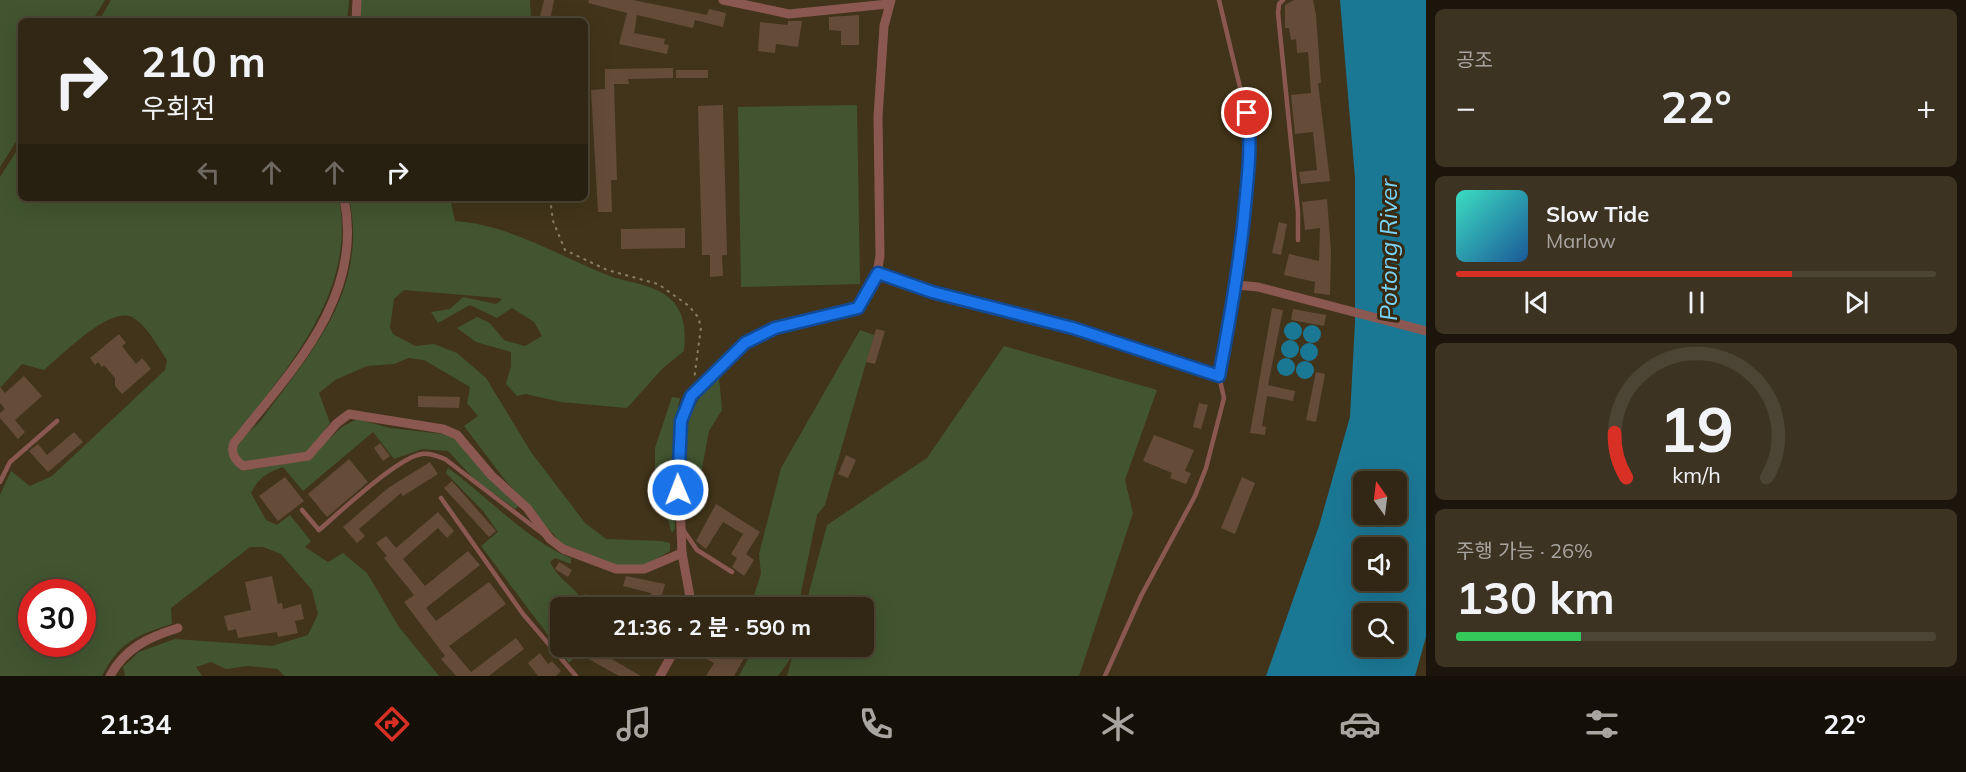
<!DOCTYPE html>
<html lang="ko">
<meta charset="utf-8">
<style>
:root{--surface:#312714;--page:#3d3322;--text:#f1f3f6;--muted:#a8a5a0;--line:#4c4434;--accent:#d93025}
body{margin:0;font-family:Mulish,"Noto Sans KR",sans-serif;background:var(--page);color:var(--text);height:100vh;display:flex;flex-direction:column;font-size:22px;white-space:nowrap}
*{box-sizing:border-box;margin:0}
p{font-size:20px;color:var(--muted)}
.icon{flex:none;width:33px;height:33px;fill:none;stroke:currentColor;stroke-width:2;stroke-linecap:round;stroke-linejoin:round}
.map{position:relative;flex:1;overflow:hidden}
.panel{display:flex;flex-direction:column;gap:9px;padding:9px;background:#1b150b;width:540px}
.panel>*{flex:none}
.banner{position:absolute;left:18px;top:18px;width:570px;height:183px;border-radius:9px;box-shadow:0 6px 24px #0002,0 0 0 2px var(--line);background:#312714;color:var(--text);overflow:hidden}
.needle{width:39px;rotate:346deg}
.fabs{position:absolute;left:1353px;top:471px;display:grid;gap:12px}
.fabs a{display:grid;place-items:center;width:54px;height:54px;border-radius:9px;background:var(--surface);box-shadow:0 6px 24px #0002,0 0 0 2px var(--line);font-size:30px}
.speed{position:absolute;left:18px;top:579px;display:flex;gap:12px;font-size:30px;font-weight:700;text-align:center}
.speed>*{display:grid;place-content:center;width:78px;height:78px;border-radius:50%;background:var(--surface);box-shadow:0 6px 24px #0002,0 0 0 2px var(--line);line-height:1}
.speed .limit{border:9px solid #d22;background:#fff;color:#111}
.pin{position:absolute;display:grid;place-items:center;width:51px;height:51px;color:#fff;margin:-26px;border:3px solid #fff;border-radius:50%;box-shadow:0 2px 6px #0007}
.me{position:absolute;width:66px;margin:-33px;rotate:359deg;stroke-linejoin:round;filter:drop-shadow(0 0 4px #0008)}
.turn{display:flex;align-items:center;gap:21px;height:126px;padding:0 24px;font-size:27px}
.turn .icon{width:78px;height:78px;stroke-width:2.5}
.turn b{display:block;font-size:42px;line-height:51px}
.lanes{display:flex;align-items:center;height:57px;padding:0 24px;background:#0003;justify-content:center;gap:30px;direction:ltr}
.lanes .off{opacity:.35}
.big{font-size:45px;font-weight:700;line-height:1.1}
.panel .card{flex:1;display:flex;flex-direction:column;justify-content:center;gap:9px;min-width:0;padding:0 21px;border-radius:9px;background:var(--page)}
.panel .dial{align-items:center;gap:0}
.dial svg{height:156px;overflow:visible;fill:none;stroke:var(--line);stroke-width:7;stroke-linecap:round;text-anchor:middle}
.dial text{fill:var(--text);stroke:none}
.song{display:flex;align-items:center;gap:18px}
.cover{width:72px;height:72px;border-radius:9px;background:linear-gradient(135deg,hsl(170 70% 55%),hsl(210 70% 35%))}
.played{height:6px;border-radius:3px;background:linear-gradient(90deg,var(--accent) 70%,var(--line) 70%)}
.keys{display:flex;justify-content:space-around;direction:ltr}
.heat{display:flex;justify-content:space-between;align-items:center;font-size:33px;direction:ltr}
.charge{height:9px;border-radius:4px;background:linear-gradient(90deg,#34c759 26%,var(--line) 0)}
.trip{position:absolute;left:550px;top:597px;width:324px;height:60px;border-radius:9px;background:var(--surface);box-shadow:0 6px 24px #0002,0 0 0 2px var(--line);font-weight:700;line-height:60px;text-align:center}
.menu{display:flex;height:96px;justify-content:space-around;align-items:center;background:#141008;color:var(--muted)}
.menu .icon{width:42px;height:42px}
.menu .current{color:var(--accent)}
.menu b{font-size:27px;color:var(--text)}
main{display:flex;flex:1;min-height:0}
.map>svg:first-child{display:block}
.green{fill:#425530;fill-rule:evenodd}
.water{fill:#1b7895;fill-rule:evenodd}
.building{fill:#644c38}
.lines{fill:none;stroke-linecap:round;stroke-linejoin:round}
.path{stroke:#877d67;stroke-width:2;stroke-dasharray:3 4.5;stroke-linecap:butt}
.service{stroke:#8b5851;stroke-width:4.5}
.minor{stroke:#8b5851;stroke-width:9}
.route-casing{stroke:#114b97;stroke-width:15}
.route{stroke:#1a73e8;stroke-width:10}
.labels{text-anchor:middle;stroke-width:6;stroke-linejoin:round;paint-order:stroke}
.water-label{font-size:24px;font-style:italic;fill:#7ad3f6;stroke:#372a10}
</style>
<main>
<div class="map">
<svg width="1426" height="676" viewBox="0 0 1426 676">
<rect width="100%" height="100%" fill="#41341a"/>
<g class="green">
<path d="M0,0H105L92,21H21V134L0,167Z"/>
<path d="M111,0H349V2L347,21H99Z"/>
<path d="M361,0H530L531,21H360Z"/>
<path d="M857,105L860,284L741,287L738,107Z"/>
<path d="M21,144V198H339C357,294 286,368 233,440L230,448L246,470L306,460L342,427L357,419L390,428L443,434L456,439L520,505L515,509L474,479L448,451L422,449L394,459L373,432L303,491L283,467C267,473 259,477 251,493L266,520L277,525L290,515L311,541L305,547L328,562L343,553L367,573L399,627L439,676H284L278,669L248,666L226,669L211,662L196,667L202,676H125L123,667L139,652L175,639L272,646L308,635L318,614L312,590L281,554L263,547H250L171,608L172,624C137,635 119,642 102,676H0V495L11,471L30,486L52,476L165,370L167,360C157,346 147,325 132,317C109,306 61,356 44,370L22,364L0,388V177ZM32,592H82V644H32Z"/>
<path d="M349,198H450L455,221C510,225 557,255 607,275C625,282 647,283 664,294C685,308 686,329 684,351L663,368L627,408L561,402L526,394L517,396L506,384L511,366V352L476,342L457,328L477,317L490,323L504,340L525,346L542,336L534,322L512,308L497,318L470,305L438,323L431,312L450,309L463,297L496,304L502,300L500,298L404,290L394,299L390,328L393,334L415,346L434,344L457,353L486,378L531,452L585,523L606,539L662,541L670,543V551L644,566L616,565L562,544L505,480L464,426L478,416L467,403L470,387L424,360L408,358L394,364L367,366L335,380L319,393L330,423L308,453L245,464L235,454C238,438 252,431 262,419C312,351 369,289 349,198Z"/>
<path d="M860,330L874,335L825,505L817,515L798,607H750L761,574L759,554L781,468Z"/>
<path d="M1004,346L1157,390L1125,480L1133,513L1079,676H787L795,647L864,646V608L805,607L827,525L927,458Z"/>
<path d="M719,377L722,410L709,431L700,479L692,488L685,487C683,443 682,407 719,377Z"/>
<path d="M672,397L680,398C670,442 672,484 675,528L672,533L655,479V448Z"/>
<path d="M448,468C487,496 528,541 571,558V564L555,558L550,562C558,579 572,585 582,599L585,594L608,606L561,608V646L584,647L569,663L481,546L498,532L483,511L446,473Z"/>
<path d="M754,647H790L791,658L778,676H739Z"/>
</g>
<g class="water">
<path d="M1340,0H1426V637L1415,676H1266L1319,526L1350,417L1355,322V178ZM1364,482H1396V514H1364ZM1364,548H1396V580H1364ZM1364,614H1396V646H1364Z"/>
<circle cx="1293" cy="331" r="9"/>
<circle cx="1312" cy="334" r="9"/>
<circle cx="1290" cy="349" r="9"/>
<circle cx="1309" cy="352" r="9"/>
<circle cx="1286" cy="367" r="9"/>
<circle cx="1305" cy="370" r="9"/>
</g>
<g class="building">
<path d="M544,0H554L550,21H539Z"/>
<path d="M589,0H633L707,15L709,9L726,13L723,27L695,20L693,28L637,15L634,33L665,39L664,44L669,45L667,54L619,44L627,13L588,3Z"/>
<path d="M1294,0H1313L1316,15L1321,83H1318L1330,181L1301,184L1299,172L1317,170L1313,132L1295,134L1291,95L1311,93L1308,52L1297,53L1296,39L1291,40L1289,28H1285V5Z"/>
<path d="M859,15V45H841V31L829,30V17Z"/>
<path d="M788,21H802L798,47L776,44L775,53L758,51L760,22L788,25Z"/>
<path d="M673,68V78L628,79L629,84H614L617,180H611L612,212H598L591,90L605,89V69Z"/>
<rect x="676" y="70" width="32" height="8"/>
<path d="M723,105L727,255H722L723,276L710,277V255H702L698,106Z"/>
<path d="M1327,199L1331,251L1330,295L1314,293L1315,282L1284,275L1289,254L1319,261L1320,228L1305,230L1302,202Z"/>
<path d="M1279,222L1287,224L1281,255L1272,253Z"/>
<path d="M685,228V248L621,249V229Z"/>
<path d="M1272,308L1283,310L1268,385L1295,391L1293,401L1267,396L1262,426L1266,427L1265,435L1250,433Z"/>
<path d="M1293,309L1326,315L1324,326L1291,320Z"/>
<path d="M876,329L885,331L875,364L866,362Z"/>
<path d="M119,334L126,343L122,346L136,364L142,358L151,369L122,394L115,386V378L104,365L102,367L98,362L95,365L90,358Z"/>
<path d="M1316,372L1325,374L1316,422L1306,420Z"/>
<path d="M24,376L42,396L15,420L25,432L18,439L0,418V413L5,409L0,403V387L5,393Z"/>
<path d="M418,396L460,397L459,408L418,407Z"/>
<path d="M1199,403L1208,405L1201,429L1193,427Z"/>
<path d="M74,432L83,442L48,472L29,451L38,444L47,455Z"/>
<path d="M1154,435L1194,450L1185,471L1191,473L1186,484L1170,478L1172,473L1143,461Z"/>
<path d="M380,443L390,456L383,461L374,448Z"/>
<path d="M846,455L856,460L848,478L838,474Z"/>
<path d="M349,459L368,482L327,517L308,494Z"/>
<path d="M430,462L438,474L403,496L401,493L359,529L365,536L357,543L343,527L388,488Z"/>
<path d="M285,477L304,501L278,521L259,496Z"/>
<path d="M1242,477L1255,483L1235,534L1221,528Z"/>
<path d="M452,481L496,531L489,537L444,488Z"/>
<path d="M716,504L760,532L746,554L754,560L744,576L732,567L737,558L731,554L743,534L723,522L706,549L696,541Z"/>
<path d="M438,512L454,531L447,538L438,528L403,559L425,586L468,551L480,565L426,608L436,621L489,582L506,604L449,646L471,672L516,638L524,649L489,676H456L441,659L445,656L404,602L414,595L384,558L387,556L376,543L386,536L396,548Z"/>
<path d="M559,562L572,570L568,577L555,569Z"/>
<path d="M272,576L278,604L282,603L283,609L301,604L304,619L295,621L298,633L278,637L277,632L238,638L236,629L228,631L224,616L251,610L245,582Z"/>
<path d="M626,576L665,584L658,608L647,606L651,593L623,586Z"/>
<path d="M699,646H736L747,653L734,676H706L714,663L695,653Z"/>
<path d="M591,647L641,676H619L585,657Z"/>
<path d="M540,653L548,664L552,661L561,671L556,676H538L528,663Z"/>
</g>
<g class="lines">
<path class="path" d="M550,198L553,221L565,250L607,270L658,284L689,306L698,317L701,327L694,380"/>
<g class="service">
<path d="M1219,0L1250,129L1237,285"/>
<path d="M1283,0L1279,4L1278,13L1298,212V240"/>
<path d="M0,482L10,462L57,421"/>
<path d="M441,498L523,614L576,676"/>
<path d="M302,510L319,530C340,512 398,457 422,454C431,453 437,456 445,459L543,534"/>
<path d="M684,531L697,550L732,572"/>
<path d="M1105,676L1141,596L1195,496L1206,468L1224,398L1219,376"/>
</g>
<g class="minor">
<path d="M723,0L789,14L888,4"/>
<path d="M356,21L357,0"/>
<path d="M344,198C365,297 291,371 234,443C230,453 235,460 243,466L308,456L337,423L349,414L443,429L457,435L491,475L527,508L550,539L563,549L616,569H644L682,553"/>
<path d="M877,273L880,256L878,117L884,26L891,0"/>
<path d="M692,608L682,553L678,451L681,421L691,396L745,343L775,328L858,308L877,273L932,292L1073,328L1219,376L1237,285L1258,287L1426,331"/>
<path d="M110,676C125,648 149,637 178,628"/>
<path d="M660,676L677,646"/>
</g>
</g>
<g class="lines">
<defs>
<path id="route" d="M678,490L681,421L691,396L745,343L775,328L858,308L878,273L932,292L1073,328L1219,376C1230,319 1240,263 1245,206C1248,175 1252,144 1247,113"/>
</defs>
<use href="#route" class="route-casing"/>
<use href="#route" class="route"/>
</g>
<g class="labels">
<g class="water-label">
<text transform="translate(1389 250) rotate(-90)" y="8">Potong River</text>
</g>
</g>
</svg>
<div class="fabs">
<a><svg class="needle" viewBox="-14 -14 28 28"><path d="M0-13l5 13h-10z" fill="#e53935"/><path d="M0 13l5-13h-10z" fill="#a8a5a0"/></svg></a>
<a><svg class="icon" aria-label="sound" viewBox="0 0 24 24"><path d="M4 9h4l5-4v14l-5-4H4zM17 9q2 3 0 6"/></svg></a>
<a><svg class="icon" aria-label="search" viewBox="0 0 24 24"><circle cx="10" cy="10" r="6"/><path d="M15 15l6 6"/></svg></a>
</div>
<div class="speed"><div class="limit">30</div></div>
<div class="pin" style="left:1247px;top:113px;background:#d93025"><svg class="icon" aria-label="arrive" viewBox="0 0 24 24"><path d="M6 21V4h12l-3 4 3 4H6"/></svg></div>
<svg class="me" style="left:678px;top:490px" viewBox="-20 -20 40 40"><circle r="17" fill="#1a73e8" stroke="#fff" stroke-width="3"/><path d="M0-11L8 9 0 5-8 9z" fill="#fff"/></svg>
<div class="trip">21:36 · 2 분 · 590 m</div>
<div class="banner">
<div class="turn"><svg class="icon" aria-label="right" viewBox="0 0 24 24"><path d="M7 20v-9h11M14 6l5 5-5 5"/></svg><div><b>210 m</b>우회전</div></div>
<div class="lanes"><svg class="icon off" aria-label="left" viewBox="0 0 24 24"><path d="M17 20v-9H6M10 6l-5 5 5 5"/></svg><svg class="icon off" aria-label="ahead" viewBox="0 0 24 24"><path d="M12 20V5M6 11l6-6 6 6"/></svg><svg class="icon off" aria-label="ahead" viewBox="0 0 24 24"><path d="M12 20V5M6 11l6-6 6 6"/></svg><svg class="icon" aria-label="right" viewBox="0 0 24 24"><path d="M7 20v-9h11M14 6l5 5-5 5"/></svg></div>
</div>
</div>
<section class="panel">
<div class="card"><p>공조</p>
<div class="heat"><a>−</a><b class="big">22°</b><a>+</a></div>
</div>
<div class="card">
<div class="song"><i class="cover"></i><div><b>Slow Tide</b><p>Marlow</p></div></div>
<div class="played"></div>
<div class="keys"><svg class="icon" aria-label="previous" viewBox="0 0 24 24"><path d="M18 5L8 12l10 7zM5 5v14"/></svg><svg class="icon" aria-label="pause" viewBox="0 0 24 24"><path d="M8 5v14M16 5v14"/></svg><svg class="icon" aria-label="next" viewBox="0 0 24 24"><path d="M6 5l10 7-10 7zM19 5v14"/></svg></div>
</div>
<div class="card dial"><svg viewBox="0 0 100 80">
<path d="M14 69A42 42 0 1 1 86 69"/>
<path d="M14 69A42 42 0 0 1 8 46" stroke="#d93025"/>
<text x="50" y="56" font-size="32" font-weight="700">19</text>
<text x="50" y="72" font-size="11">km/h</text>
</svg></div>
<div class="card"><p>주행 가능 · 26%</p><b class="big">130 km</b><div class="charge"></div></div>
</section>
</main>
<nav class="menu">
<b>21:34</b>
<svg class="icon current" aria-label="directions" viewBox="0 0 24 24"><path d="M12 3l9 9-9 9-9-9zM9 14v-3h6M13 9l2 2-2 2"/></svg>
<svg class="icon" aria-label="music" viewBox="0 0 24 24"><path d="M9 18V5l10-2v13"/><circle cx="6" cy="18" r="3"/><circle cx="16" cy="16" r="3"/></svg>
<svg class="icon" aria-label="phone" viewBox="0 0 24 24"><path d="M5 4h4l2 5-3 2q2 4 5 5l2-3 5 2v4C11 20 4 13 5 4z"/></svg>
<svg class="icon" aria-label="climate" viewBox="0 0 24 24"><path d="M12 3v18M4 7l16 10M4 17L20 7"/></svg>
<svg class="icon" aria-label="car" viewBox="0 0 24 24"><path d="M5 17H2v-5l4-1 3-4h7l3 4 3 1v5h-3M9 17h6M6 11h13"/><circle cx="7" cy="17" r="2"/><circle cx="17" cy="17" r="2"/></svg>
<svg class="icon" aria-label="filters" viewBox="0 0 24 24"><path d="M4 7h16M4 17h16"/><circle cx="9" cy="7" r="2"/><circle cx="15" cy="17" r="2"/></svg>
<b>22°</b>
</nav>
